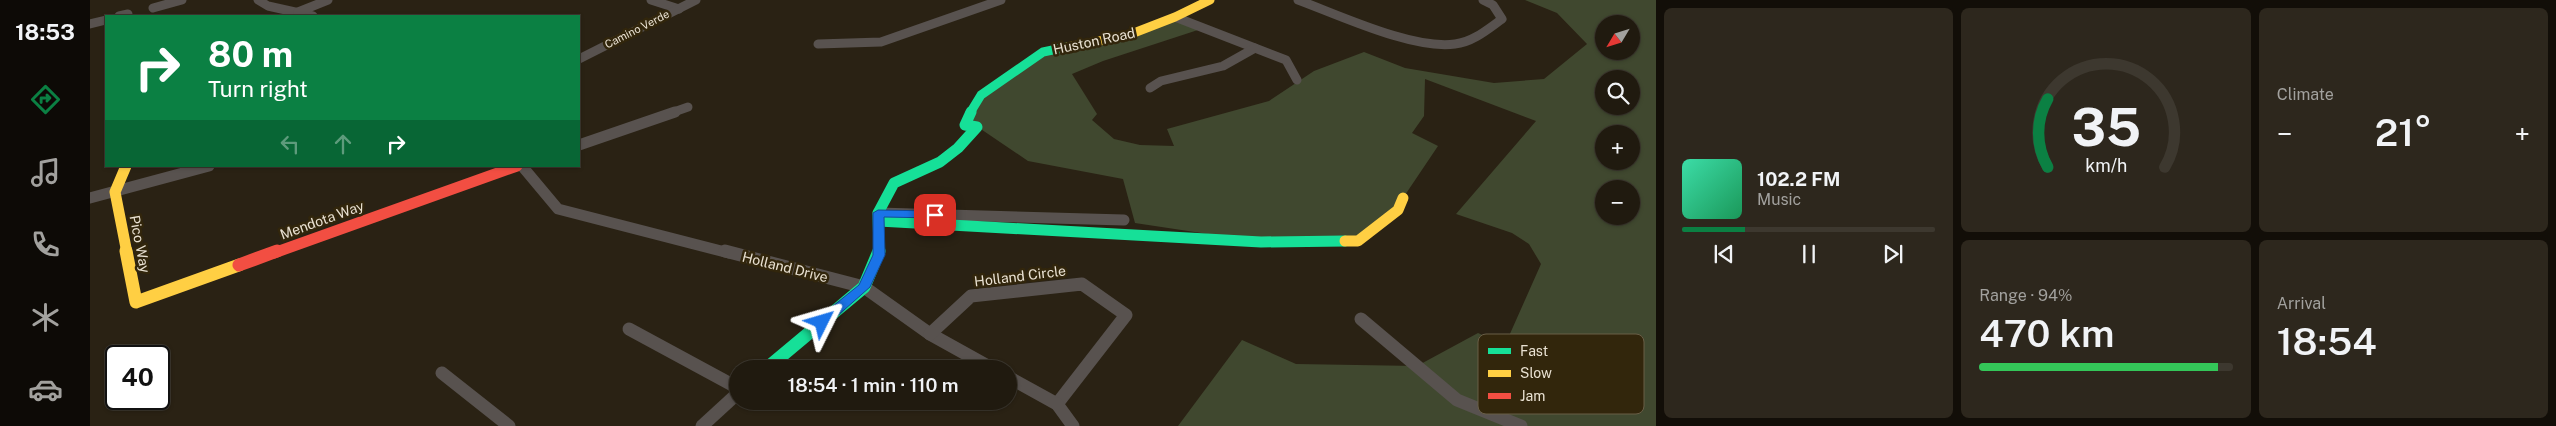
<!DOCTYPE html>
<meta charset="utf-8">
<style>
:root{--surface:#201a0f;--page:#2d271d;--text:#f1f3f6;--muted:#a2a19e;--line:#3d382f;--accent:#0b8043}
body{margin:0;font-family:"Public Sans",sans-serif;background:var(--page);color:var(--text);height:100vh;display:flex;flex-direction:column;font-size:19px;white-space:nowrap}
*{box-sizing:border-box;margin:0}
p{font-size:16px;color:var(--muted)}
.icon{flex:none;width:28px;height:28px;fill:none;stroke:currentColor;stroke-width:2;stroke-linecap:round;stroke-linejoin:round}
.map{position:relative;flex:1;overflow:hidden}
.drawer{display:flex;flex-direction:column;gap:8px;padding:8px;background:#120e08;width:900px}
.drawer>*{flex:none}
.banner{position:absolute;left:15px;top:15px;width:475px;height:152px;border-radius:0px;box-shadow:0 1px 4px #0004,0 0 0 1px var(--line);background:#0b8043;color:#fff;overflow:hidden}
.needle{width:32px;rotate:232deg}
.tools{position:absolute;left:1505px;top:15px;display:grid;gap:10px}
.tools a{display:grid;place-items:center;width:45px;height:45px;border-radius:50%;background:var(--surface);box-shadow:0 1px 4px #0004,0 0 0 1px var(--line);font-size:25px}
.speed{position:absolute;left:15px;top:345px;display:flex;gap:10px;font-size:25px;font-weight:700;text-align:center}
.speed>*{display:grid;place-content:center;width:65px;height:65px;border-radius:50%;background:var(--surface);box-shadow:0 1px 4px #0004,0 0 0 1px var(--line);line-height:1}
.speed .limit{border:2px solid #111;border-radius:8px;background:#fff;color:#111}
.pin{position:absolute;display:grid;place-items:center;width:42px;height:42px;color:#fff;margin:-21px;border-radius:10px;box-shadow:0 2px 8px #0006}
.me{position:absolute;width:55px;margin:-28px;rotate:50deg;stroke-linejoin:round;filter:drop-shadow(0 0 4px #0008)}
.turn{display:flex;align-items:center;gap:18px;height:105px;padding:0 20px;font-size:22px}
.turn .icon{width:65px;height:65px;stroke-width:2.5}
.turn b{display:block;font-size:35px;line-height:42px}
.lanes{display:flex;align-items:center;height:48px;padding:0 20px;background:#0003;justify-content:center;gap:25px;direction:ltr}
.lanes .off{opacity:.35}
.big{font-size:38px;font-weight:600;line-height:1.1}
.drawer .widget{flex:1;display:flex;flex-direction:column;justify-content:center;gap:8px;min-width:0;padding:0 18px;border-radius:8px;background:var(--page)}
.drawer .dial{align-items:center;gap:0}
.dial svg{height:130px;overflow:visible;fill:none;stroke:var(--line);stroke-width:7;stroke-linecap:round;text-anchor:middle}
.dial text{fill:var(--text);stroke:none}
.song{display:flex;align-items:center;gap:15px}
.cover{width:60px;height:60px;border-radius:8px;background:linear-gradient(135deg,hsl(160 70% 55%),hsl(150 70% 35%))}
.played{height:5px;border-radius:2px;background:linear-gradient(90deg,var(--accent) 25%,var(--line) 25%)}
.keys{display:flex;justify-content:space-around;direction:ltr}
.heat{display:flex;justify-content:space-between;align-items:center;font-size:28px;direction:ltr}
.charge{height:8px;border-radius:4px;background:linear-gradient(90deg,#34c759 94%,var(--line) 0)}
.drawer .tiles{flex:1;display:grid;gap:8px;grid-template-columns:repeat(3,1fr)}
.widget:first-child{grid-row:span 2}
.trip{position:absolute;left:639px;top:360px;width:288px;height:50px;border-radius:25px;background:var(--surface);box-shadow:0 1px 4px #0004,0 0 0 1px var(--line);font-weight:600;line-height:50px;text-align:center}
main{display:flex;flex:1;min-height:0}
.menu{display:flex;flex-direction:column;width:90px;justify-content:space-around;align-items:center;background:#0d0a06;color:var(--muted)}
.menu .icon{width:35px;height:35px}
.menu .on{color:var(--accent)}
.menu b{font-size:22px;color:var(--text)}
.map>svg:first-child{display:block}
.green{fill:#40482f;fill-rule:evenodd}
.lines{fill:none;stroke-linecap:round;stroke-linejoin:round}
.street-far2{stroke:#58524f;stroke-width:9}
.street-far1{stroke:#58524f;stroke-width:11}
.street{stroke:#58524f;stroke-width:13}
.fast-far2{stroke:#16e098;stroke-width:9}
.fast-far1{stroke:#16e098;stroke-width:11}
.fast{stroke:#16e098;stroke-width:13}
.slow-far2{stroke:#ffcf43;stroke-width:9}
.slow-far1{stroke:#ffcf43;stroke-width:11}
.slow{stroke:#ffcf43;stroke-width:13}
.jam-far1{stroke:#f24e42;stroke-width:11}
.jam{stroke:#f24e42;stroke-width:13}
.route{fill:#1a73e8;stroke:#114b97}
.labels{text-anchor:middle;stroke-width:5;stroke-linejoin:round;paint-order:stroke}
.far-street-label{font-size:11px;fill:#e9e1d2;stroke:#32260c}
.street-label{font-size:14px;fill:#e9e1d2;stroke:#32260c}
.key{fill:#32260c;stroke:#695e47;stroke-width:1}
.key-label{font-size:14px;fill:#e9e1d2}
</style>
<main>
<nav class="menu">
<b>18:53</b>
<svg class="icon on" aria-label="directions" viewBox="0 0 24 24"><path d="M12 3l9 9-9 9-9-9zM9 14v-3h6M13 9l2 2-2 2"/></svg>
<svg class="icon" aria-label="music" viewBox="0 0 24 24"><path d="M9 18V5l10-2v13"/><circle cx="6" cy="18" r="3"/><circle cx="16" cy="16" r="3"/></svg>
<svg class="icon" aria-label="phone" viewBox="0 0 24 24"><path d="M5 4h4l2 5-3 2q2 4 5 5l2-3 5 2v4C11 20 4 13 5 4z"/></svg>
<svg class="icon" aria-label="climate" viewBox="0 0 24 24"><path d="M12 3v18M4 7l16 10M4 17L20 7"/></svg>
<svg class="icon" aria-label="car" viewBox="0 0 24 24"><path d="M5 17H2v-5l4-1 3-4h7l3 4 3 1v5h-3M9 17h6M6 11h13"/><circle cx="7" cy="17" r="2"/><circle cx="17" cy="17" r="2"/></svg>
</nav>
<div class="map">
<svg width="1566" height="426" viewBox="0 0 1566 426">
<rect width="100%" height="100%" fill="#2a2214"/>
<path class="green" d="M1435,0H1566V426H1088L1152,340L1206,364L1327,366L1388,333L1415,345L1451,264L1439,244L1422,233L1366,214L1446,121L1335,79L1334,116L1322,133L1348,146L1313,198L1268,241L1171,242L1045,223L1033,179L938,161L876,119L891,95L953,52L1036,36L1085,17L1114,28L1013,61L982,74L1007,114L1002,120L1024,139L1050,145L1084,146L1077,129L1179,101L1224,71L1274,52L1315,68L1404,83L1454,79L1497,44L1467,13ZM1514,24H1541V51H1514ZM1514,79H1541V106H1514ZM1514,134H1541V161H1514ZM1514,189H1541V216H1514Z"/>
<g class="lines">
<g class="street-far2">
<path d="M168,0L178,6L223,16"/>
<path d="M561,0L589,9"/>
<path d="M1208,0C1249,15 1323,50 1365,44C1383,42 1398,29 1412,19L1403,5L1393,0"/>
<path d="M63,8L92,0"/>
<path d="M208,12L238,0"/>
<path d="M29,16L38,14"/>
<path d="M1085,17L1196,60L1207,80"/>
<path d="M0,24L16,20"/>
<path d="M728,44L791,42L911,0"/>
<path d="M489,59L606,0"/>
<path d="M1060,88L1071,81L1133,66L1165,48"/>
<path d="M581,113L598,107"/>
</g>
<g class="street-far1">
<path d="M489,145L585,112"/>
<path d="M432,166L468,209L639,253"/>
<path d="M0,198L119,166"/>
<path d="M788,213L1034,220"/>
</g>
<g class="street">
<path d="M635,251L774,287L840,334L903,369"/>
<path d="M1271,319L1367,400L1431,426"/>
<path d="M539,329L648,388"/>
<path d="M840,334L881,296L992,284L1036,315L967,404"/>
<path d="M352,373L419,426"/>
<path d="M918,377L967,404L983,426"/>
<path d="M612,426L648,393"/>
</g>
<path class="fast-far2" d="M880,113L891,95L953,52L977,47"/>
<g class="fast-far1">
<path d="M789,221L1171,242L1255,241"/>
<path d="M789,253L788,213L804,183L850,162L868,148L887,127L875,125L881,112"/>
</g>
<path class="fast" d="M676,369L774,287L789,251"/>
<path class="slow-far2" d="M977,47L1036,36L1085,17L1120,0"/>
<g class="slow-far1">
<path d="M36,166L25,192L37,253"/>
<path d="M1255,241H1268L1308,210L1313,198"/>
</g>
<path class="slow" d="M36,251L46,302L149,265"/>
<path class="jam-far1" d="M184,253L427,166"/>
<path class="jam" d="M149,265L187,251"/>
</g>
<path class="route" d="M788,210L845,211L851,215L845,218L794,217L795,255L780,287L737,325H727L725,322L727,319L769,285L783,255V213Z"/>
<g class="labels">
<g class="far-street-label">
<text transform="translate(547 29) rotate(-27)" y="4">Camino Verde</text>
</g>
<g class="street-label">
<text transform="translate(1004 41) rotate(-12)" y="5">Huston Road</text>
<text transform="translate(232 220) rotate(-20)" y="5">Mendota Way</text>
<text transform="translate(50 244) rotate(79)" y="5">Pico Way</text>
<text transform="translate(695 267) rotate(14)" y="5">Holland Drive</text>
<text transform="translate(930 276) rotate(-7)" y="5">Holland Circle</text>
</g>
</g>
<rect x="1388" y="334" width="166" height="80" rx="8" class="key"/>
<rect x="1398" y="348" width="23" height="6" fill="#16e098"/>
<rect x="1398" y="370" width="23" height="7" fill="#ffcf43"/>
<rect x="1398" y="393" width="23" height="6" fill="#f24e42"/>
<g class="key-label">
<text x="1430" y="356">Fast</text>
<text x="1430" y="378">Slow</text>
<text x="1430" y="401">Jam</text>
</g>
</svg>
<div class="tools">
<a><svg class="needle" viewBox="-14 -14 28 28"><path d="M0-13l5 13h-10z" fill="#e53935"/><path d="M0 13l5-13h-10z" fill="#a2a19e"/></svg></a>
<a><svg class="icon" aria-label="search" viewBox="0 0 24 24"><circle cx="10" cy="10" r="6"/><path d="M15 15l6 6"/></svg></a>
<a>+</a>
<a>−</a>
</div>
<div class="speed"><div class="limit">40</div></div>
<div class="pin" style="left:845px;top:215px;background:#d93025"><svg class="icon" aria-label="arrive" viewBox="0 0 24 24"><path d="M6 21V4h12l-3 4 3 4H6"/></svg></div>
<svg class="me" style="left:732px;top:322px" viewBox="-20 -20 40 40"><path d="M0-17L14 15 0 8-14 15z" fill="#1a73e8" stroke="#fff" stroke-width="4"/></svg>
<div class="trip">18:54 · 1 min · 110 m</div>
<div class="banner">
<div class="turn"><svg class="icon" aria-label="right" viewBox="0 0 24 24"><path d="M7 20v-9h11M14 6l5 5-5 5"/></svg><div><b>80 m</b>Turn right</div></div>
<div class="lanes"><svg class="icon off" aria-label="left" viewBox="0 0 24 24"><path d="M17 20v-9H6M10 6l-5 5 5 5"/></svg><svg class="icon off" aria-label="ahead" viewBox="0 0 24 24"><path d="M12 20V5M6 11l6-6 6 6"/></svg><svg class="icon" aria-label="right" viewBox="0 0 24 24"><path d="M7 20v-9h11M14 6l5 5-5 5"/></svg></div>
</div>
</div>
<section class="drawer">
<div class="tiles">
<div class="widget">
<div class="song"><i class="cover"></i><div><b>102.2 FM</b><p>Music</p></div></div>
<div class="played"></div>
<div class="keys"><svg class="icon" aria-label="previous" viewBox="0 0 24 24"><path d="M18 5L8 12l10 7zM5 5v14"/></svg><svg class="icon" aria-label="pause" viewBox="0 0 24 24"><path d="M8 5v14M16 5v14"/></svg><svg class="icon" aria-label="next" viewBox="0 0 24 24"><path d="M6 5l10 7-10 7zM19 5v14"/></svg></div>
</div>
<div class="widget dial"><svg viewBox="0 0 100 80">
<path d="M14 69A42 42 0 1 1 86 69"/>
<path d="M14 69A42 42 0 0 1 14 27" stroke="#0b8043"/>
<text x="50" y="56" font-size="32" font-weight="700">35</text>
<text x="50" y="72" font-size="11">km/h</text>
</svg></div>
<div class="widget"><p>Climate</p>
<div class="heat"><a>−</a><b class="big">21°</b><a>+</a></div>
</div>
<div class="widget"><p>Range · 94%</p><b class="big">470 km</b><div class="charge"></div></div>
<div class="widget"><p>Arrival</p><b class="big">18:54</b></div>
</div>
</section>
</main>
